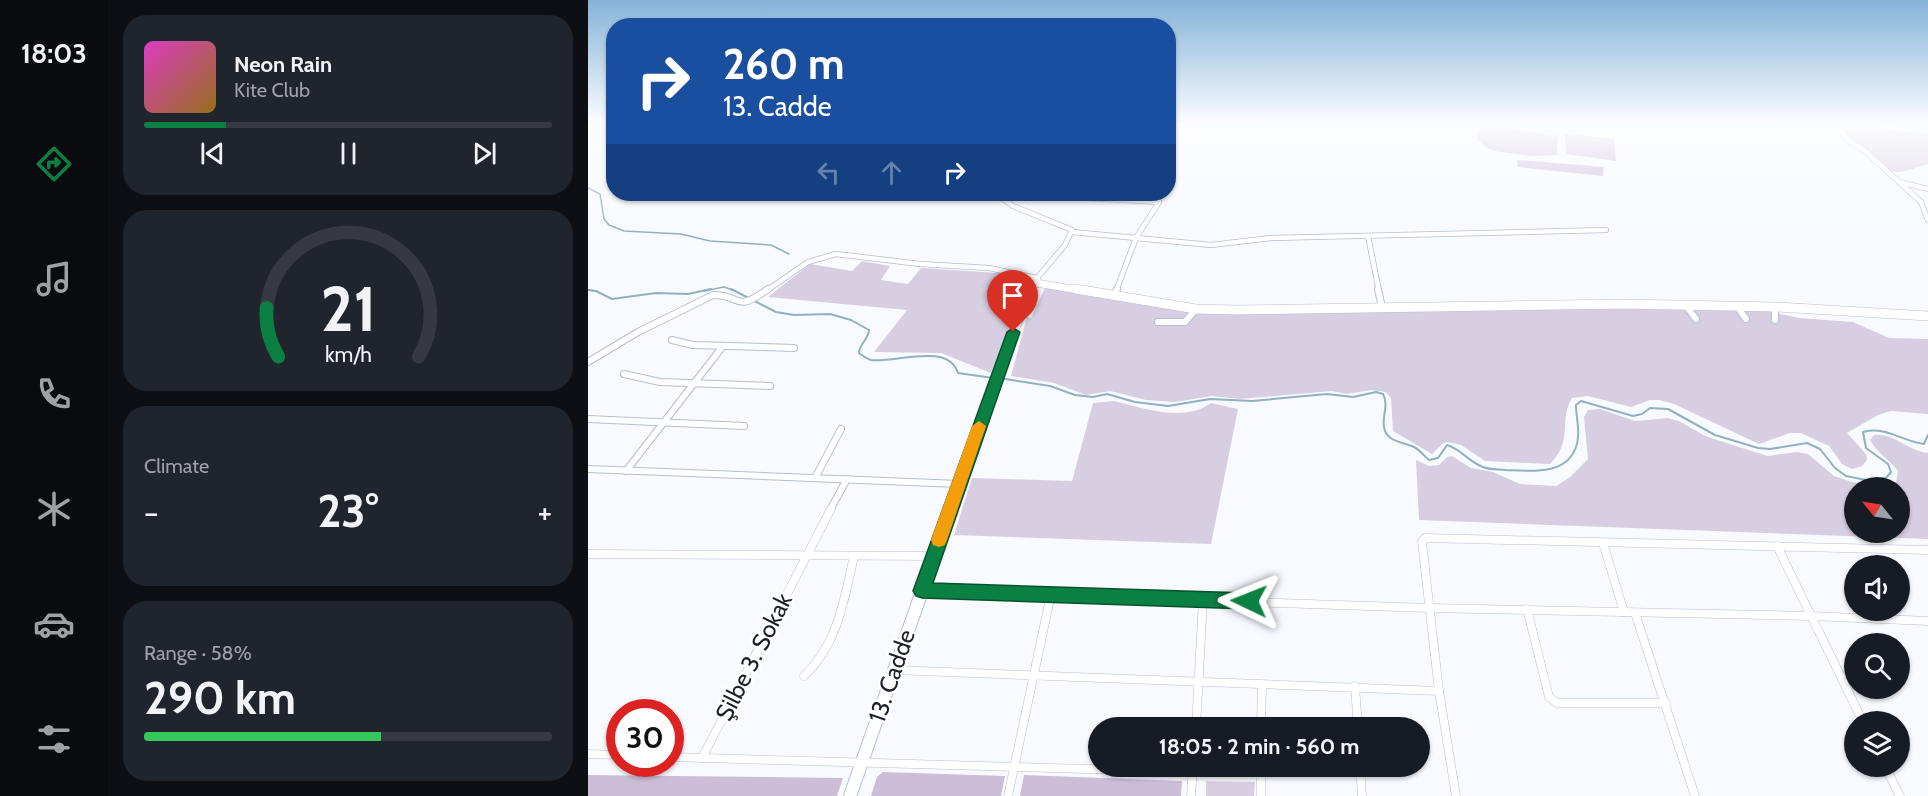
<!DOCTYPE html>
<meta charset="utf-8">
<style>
:root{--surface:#171b24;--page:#20242c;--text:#f1f3f6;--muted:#9ea1a6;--line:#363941;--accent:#0b8043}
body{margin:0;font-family:Cabin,sans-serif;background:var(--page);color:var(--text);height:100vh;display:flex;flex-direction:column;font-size:22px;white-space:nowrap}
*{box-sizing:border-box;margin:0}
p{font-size:20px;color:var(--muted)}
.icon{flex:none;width:33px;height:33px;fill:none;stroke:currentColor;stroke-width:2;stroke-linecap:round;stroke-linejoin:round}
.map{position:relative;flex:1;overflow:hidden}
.drawer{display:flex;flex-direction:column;gap:15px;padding:15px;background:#0d0f14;width:480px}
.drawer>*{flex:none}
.top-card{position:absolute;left:18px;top:18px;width:570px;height:183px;border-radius:24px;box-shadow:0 2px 4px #0004;background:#1a4fa0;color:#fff;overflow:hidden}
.needle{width:39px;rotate:300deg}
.fabs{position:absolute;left:1256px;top:477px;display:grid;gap:12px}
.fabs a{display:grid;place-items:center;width:66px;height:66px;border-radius:50%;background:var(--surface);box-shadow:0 2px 4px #0004;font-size:30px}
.speed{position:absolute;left:18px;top:699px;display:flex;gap:12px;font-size:30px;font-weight:700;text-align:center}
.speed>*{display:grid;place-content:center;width:78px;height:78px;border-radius:50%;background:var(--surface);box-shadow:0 2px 4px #0004;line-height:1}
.speed .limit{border:9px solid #d22;background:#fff;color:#111}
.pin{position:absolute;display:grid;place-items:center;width:51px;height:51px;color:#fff;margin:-62px -26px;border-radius:50% 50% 50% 0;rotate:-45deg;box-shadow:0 0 6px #0007}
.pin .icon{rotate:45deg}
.me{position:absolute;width:66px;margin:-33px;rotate:272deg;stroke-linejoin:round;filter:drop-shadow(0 0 4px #0008)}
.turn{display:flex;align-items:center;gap:21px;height:126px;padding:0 18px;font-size:27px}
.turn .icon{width:78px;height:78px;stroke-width:2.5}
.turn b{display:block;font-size:42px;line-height:51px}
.lanes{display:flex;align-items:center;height:57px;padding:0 18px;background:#0003;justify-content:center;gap:30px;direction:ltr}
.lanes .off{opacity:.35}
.big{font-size:45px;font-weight:700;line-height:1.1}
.drawer .tile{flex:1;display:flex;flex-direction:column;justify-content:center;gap:9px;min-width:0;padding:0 21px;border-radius:24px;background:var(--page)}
.drawer .dial{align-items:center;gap:0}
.dial svg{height:156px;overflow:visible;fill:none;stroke:var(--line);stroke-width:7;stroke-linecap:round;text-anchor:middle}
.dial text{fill:var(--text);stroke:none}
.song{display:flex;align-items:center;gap:18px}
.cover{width:72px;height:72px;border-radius:9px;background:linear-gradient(135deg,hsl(310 70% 55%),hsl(40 70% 35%))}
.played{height:6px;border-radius:3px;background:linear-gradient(90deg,var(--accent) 20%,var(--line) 20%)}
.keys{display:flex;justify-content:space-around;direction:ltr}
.heat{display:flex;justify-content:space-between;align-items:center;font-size:33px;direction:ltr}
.charge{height:9px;border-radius:4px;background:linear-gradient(90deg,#34c759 58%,var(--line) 0)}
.trip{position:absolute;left:500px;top:717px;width:342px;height:60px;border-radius:30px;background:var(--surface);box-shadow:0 2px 4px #0004;font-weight:700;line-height:60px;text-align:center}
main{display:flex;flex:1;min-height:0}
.tabs{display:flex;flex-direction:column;width:108px;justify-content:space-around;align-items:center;background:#090b0e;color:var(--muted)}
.tabs .icon{width:42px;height:42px}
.tabs .current{color:var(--accent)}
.tabs b{font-size:27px;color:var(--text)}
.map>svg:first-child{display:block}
.green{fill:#d8cee1;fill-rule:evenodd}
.forest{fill:#ccbdd9}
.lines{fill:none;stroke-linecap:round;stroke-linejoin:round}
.stream-far1{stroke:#90b1c0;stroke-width:1.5}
.stream{stroke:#90b1c0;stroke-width:2}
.street-far2-casing{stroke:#b5bed5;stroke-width:6}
.street-far1-casing{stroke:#b5bed5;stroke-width:8}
.street-casing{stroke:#b5bed5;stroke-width:9}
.secondary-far2-casing{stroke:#b5bed5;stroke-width:8}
.secondary-far1-casing{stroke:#b5bed5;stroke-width:10}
.secondary-casing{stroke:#b5bed5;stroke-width:14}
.street-far2{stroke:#fff;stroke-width:4.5}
.street-far1{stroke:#fff;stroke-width:6}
.street{stroke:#fff;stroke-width:8}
.secondary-far2{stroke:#fff;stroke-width:7}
.secondary-far1{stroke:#fff;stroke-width:9}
.secondary{stroke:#fff;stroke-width:12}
.route{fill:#0b8043;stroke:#07532c;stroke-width:1.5}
.slow{fill:#f59e0b}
.labels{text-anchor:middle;stroke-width:5;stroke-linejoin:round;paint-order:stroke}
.near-street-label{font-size:24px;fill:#1c2028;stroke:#fff}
</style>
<main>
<nav class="tabs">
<b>18:03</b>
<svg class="icon current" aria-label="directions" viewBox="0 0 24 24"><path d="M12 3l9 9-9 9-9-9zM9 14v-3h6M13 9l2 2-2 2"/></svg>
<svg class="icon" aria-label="music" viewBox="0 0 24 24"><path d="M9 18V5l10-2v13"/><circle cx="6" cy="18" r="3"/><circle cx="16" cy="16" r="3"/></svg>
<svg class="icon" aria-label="phone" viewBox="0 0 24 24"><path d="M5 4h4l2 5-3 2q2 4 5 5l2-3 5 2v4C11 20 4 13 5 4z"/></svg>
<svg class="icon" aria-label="climate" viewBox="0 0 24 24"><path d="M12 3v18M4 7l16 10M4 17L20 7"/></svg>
<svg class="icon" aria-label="car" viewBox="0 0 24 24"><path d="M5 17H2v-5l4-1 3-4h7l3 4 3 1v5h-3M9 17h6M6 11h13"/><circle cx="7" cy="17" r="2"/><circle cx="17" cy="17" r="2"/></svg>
<svg class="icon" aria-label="filters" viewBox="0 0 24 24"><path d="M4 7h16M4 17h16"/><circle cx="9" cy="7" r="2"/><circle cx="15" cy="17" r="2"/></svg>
</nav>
<section class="drawer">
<div class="tile">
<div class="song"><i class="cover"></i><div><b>Neon Rain</b><p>Kite Club</p></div></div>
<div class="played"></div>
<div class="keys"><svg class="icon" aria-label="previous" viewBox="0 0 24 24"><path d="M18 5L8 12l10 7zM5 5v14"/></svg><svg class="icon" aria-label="pause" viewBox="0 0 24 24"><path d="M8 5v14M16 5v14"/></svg><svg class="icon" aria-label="next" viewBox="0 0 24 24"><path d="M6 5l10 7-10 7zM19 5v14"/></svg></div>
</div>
<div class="tile dial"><svg viewBox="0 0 100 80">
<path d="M14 69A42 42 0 1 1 86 69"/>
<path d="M14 69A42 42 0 0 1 8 44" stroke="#0b8043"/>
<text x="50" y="56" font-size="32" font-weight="700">21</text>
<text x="50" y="72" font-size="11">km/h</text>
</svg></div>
<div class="tile"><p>Climate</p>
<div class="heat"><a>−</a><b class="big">23°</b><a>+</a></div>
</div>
<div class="tile"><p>Range · 58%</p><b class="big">290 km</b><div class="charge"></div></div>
</section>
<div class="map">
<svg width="1340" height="796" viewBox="0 0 1340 796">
<rect width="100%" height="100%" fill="#f8faff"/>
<g class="green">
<path d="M1253,123L1340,133V164C1329,167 1319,172 1308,172C1290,170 1261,136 1249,124Z"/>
<path d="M274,261L302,266L293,280L320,284L333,268L411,273L434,277L438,282L403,373L353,353L286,352L319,310L180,297L222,264L264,271Z"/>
<path d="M457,288L562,304L792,312H851L910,308L1174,310L1211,318L1265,322L1301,338L1340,339V414L1303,411L1290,415L1259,433L1278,454L1279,460L1274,466L1264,469L1254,464L1241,446L1213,433H1202L1171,444L1086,404L1071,400H1062L1043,407L1000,396L984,398C970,421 986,440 962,464L897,461L873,445L859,442L854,444L844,454L805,431L803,399L798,392L783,390L759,394L744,391L652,399L624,396L587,402L558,400L522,391L498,395L466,383L423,376L439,317L443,318Z"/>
<path d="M526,401C556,408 595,423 623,403L650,409L623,544L366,535L384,478L484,481L505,403Z"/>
<path d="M1012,409L1047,421L1080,418L1091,421L1117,436L1179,456L1209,452L1220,454L1246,476L1264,482L1301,487L1308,483L1310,471C1301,459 1289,453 1282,440L1286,435C1306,433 1320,451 1340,453V539L831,520L828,460L841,466L851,465L859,457L864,456L883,468L905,472L932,484L968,486L982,477L1000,459L996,417L1000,410ZM1266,488H1311V532H1266Z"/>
<path d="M618,781L667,782L666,796H618Z"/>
</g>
<g class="forest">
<path d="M911,127L970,136L969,155L945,156L912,152L900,149L889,139L891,130Z"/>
<path d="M977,134L1026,139L1028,161L978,154Z"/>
<path d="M929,160L1016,167L1015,176L930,167Z"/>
<path d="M295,772L417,776L413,796H283L289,777Z"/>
<path d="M0,775L255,778L249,796H0Z"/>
<path d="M436,775L594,781L593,796H432Z"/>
</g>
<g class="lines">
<g class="stream-far1">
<path d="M0,188L12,194L16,219L21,225L36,231L93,234L122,241L183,245L201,254"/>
<path d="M0,290L8,291"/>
<path d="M116,291L136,287L147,291"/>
</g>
<g class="stream">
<path d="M143,289L188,312L206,315L242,314L263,320L281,330C281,339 271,344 271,353C275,356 279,359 283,360C308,363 360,342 370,373L405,378"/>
<path d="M0,290L8,291L24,299L68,293L100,294L123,289"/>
<path d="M411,378L462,386L487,395L505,397L519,394L547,402L580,406L622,399L664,401L739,394L765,397L788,392L795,394C801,405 794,415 796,427C798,442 815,442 826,447C832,450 836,456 841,460L850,458L859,445C873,449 881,462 895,467C902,470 910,469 918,470C942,471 978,476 988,447C993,434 988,418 988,405L993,401L1045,416L1054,414L1062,408L1080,409L1127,435L1170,448L1182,449L1219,443L1232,449L1247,468L1258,476L1278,480L1298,478L1303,472L1300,464L1278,448L1275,432C1299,426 1313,441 1336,444L1340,435"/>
</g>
<defs>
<g id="street-far2">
<path d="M1246,123L1261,141L1277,151L1333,202L1340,220"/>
<path d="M1262,123L1340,132"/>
<path d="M1312,182L1340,189"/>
<path d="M429,194L571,202"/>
<path d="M324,197H401L416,194"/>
<path d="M484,232L623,245L683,238L1018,230"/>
<path d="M780,236L791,291"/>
<path d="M178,291L220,262L248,254L332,264L401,268L449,278L477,245L484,230L425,206L408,194"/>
<path d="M528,291L548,238L571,202"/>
</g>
<g id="street-far1">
<path d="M790,289L794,308"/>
<path d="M527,294L529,289"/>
<path d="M1098,306L1108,319"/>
<path d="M1149,306L1158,319"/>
<path d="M1187,307V320"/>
<path d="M570,322H597L608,309"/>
<path d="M84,340L105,345L206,348"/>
<path d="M0,362L50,332L125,295C156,295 145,314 180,289"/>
<path d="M36,374L72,382L182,386"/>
<path d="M0,419L156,426"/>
<path d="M0,469L371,484"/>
<path d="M38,471L135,346"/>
<path d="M227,478L253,429"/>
<path d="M242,510L259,479"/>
</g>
<g id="street">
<path d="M1015,543L1036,612"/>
<path d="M1189,546L1275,722"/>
<path d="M0,554L345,556"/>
<path d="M334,591L842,608L1223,616L1340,621"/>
<path d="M939,609L961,697L969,703H1078"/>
<path d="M1047,613L1107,796"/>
<path d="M306,670L851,691"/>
<path d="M216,676C250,644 256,600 266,556"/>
<path d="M767,686L770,728"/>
<path d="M608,728L615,599"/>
<path d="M673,728L674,685"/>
<path d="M0,754L32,755"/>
<path d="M82,757L604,772"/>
<path d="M114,758L243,509"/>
<path d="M673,766V796"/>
<path d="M772,766L774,796"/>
<path d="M1297,766L1312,796"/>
<path d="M420,796L463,594"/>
<path d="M603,796L605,766"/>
<path d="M868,796L851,691L834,542L837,538L1340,550"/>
</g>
<g id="secondary-far2">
<path d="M448,283L497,291"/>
<path d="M443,291L449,280"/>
</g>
<g id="secondary-far1">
<path d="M488,289L608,309L649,310L1036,304L1189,307L1340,316"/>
<path d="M362,510L425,332L444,289"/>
</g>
<path id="secondary" d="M262,796L363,509"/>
</defs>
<use href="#street-far2" class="street-far2-casing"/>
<use href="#street-far1" class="street-far1-casing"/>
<use href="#street" class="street-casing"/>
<use href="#secondary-far2" class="secondary-far2-casing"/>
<use href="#secondary-far1" class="secondary-far1-casing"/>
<use href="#secondary" class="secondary-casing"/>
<use href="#street-far2" class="street-far2"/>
<use href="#street-far1" class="street-far1"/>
<use href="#street" class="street"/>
<use href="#secondary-far2" class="secondary-far2"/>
<use href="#secondary-far1" class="secondary-far1"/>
<use href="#secondary" class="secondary"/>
</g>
<linearGradient id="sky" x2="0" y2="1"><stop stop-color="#85b3d8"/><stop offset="0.53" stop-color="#fcfdff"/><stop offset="1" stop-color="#fcfdff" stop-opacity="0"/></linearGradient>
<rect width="1340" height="234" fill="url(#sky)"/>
<path class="route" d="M425,328L432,332L345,583L661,593L667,595L669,601L667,606L661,609L334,598L328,596L325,591L419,332Z"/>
<path class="slow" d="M391,421L398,426L359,540L357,545L351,547L345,545L343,540L384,426Z"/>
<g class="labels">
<g class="near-street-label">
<text transform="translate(166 657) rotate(-63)" y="8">Şilbe 3. Sokak</text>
<text transform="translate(304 676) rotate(-71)" y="8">13. Cadde</text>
</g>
</g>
</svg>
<div class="fabs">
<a><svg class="needle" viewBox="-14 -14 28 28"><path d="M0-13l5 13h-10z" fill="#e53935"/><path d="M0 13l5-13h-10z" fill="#9ea1a6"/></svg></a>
<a><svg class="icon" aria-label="sound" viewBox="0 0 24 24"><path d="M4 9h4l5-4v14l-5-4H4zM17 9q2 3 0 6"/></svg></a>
<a><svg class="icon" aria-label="search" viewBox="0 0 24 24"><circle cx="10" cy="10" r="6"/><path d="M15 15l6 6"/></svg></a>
<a><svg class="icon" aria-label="layers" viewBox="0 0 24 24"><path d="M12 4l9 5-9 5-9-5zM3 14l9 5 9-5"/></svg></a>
</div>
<div class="speed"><div class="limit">30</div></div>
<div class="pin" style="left:425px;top:332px;background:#d93025"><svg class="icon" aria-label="arrive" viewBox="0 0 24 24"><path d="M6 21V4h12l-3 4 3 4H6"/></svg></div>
<svg class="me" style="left:661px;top:601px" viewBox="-20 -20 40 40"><path d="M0-17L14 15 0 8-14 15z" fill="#0b8043" stroke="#fff" stroke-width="4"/></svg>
<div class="trip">18:05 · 2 min · 560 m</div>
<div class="top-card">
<div class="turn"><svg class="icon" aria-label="right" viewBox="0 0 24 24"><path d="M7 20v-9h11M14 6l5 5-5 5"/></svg><div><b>260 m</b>13. Cadde</div></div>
<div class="lanes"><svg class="icon off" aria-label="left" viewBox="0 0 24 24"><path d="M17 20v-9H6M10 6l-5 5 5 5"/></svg><svg class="icon off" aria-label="ahead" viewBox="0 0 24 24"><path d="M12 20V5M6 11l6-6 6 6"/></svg><svg class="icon" aria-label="right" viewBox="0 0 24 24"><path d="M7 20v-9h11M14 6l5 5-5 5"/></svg></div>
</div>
</div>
</main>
